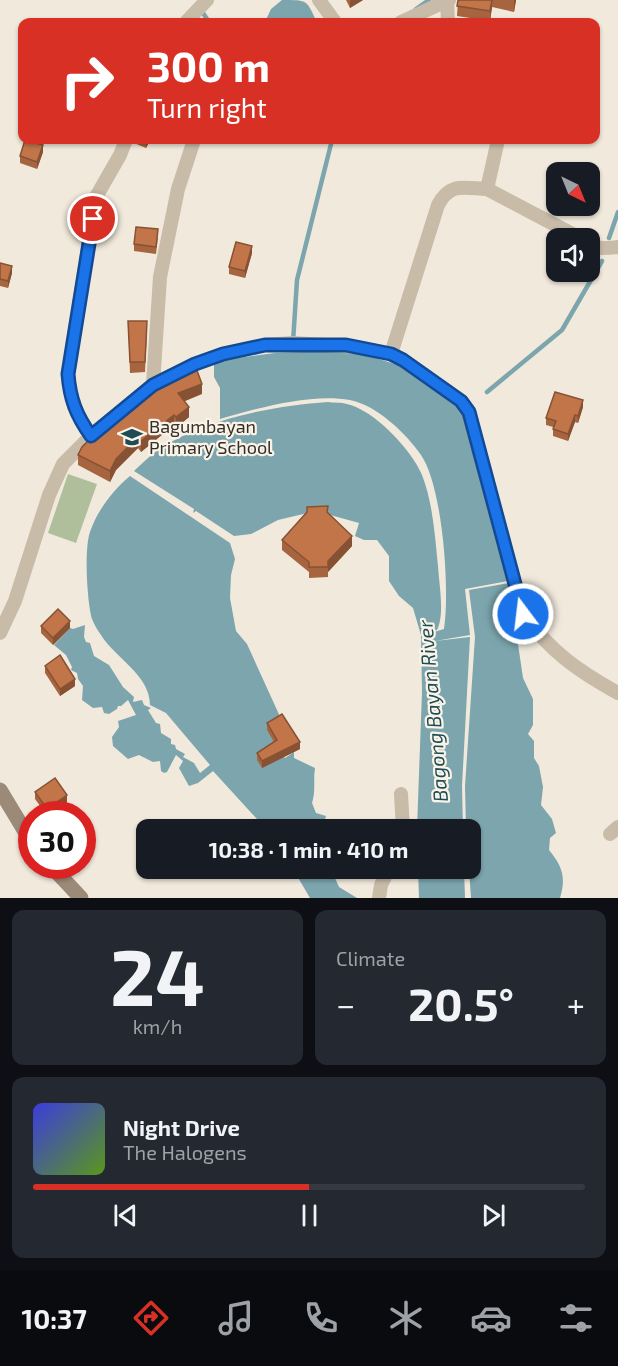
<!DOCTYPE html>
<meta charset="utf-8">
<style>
:root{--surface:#171b24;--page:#242831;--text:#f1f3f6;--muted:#9ea1a6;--line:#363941;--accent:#d93025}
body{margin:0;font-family:"Exo 2",sans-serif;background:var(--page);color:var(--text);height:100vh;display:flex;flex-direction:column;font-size:22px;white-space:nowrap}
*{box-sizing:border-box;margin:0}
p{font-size:20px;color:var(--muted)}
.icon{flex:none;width:33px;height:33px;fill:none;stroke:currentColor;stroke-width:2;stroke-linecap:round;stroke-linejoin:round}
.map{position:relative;height:898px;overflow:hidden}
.sheet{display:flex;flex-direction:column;gap:12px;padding:12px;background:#0d0f14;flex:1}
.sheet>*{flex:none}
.top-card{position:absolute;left:18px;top:18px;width:582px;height:126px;border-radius:12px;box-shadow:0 2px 4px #0004;background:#d93025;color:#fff;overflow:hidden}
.needle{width:39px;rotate:137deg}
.buttons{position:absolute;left:546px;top:162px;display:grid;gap:12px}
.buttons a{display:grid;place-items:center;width:54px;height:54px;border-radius:12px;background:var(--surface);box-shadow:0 2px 4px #0004;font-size:30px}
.speed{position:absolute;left:18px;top:801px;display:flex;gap:12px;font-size:30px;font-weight:700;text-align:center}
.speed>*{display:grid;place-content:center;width:78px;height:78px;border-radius:50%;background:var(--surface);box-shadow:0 2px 4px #0004;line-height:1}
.speed .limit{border:9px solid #d22;background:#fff;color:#111}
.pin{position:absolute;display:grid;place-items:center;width:51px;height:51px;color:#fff;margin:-26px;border:3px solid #fff;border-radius:50%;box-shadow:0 2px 6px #0007}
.me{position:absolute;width:66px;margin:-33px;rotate:345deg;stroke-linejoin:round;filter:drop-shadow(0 0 4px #0008)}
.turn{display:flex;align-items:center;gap:21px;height:126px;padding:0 30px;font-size:27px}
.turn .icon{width:78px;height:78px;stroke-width:2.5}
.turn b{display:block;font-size:42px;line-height:51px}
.big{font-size:45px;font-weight:700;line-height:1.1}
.sheet .widget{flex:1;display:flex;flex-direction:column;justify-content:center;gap:9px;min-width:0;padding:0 21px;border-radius:12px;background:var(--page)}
.sheet .dial{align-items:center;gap:0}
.dial b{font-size:78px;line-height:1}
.song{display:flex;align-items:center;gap:18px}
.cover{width:72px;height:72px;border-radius:9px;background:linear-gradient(135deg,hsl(240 70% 55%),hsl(90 70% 35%))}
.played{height:6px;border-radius:3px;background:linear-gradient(90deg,var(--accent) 50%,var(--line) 50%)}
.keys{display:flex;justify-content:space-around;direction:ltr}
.heat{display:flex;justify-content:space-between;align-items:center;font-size:33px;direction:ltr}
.sheet .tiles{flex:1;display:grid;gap:12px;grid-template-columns:1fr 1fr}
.widget:last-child{grid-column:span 2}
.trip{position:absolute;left:136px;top:819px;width:345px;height:60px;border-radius:12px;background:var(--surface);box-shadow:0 2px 4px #0004;font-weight:700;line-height:60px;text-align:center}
.tab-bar{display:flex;height:96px;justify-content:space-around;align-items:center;background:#090b0e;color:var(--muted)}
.tab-bar .icon{width:42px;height:42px}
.tab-bar .selected{color:var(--accent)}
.tab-bar b{font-size:27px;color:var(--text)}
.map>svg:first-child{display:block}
.green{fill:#afbf9c}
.water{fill:#7ca5ad}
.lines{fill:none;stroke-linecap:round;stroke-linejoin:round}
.stream{stroke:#7ca5ad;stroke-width:4.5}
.street{stroke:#c8bba8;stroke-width:14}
.secondary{stroke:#9c8a79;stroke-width:15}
.wall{fill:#a6653f}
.shaded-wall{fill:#875233}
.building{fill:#c17549;stroke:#875233;stroke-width:1.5}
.route-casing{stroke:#114b97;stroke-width:15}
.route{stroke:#1a73e8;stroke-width:10}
.labels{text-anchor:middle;stroke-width:4.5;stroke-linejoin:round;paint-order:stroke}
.poi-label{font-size:18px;fill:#352e28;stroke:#f9f3e8;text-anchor:start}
.water-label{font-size:20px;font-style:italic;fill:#1f4b55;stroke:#f9f3e8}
</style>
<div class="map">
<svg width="618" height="898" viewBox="0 0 618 898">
<rect width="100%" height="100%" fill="#f1e9dc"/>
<path class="green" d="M68,474L97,484L76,543L48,533Z"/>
<g class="water">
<path d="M282,0C309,0 306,0 317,22H265L271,9Z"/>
<path d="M351,350L404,367L466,408L508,581L465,589L470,635L435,641L470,637L462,786L463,829H417L422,692L421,636L444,629C450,591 443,487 421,455C406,433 376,405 350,400C311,393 258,408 220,419V388L214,377V361L275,353Z"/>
<path d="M328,402C334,403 341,402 347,404C374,410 412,450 422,475C433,503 435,537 438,566C439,584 445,614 437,630L421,635L413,608L399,596L389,581V556L377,540H364L355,536L359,523L316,511L278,520L251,534L234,536L196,511L193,513L194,509L134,471C141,464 148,458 155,452C202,419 272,406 328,402Z"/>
<path d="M130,476L230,543L235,559L231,575L230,598L236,631L247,644L282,721L283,756L285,758L294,752V758L315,768C313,780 316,791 312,803L316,813L326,816L322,829H266L213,771L198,783L189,786L179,768L183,761L176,755L167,772L164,773L161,771L160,761L153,762L139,755L128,759L113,746L112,737L119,727L118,721L136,715L128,700L121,706H118L117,709L109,714L104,713L102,707L93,708L82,700L83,686L78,679L77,673L71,670L72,667L66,655L54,645L70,628L73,629L85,625L84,637L86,642L90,643L94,656L109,665L123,687L134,697L133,702L142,700L144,705L151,708L148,710L156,723L160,724L161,733L171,739V744L175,745L176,749L185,754L183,757L194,763L200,773L210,765L166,713L150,705C150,675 116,659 101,635C98,631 94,624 92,619C87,601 84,549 90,532C97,511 113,490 130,476Z"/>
<path d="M509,583L523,678L533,699V725L528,734L534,741V758L539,766L543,787L541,805L552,819L556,833L550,838L549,850C563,867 566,878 560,898H471L469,869L471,868V830H466L465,786L475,637L469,590Z"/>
<path d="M293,869H331L339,887L357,898H310Z"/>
<path d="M418,869H464L465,898H419Z"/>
</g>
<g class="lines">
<g class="stream">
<path d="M416,9L429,0"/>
<path d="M203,13L209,22"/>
<path d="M609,238L618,212"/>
<path d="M293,342L297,280L332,140"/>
<path d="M487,392L562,330L602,261"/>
</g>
<g class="street">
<path d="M319,0L335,22"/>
<path d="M447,1L448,22"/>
<path d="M186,22L207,0"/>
<path d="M401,22L449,0"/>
<path d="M487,189L580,238"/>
<path d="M590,244C599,250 608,248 618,247"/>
<path d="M391,354L438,205C450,182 464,188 487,189L498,140"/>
<path d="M153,385L160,277L178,189L194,140"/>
<path d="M91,436C76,415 70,399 68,374L96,197L120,155L126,140"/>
<path d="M0,633L15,601L49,495L63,464L91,436L153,385L195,364L223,354L265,345L293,343L358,347L391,354L403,360L461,401L469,412L523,614C551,652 578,671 618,693"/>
<path d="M401,794L403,830"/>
<path d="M610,834L618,827"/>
<path d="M379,898L381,885L389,868"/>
</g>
<g class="secondary">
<path d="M0,790L32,843"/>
<path d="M51,866L81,898"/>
</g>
</g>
<g class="wall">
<path d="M346,0H363L350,8Z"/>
<path d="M458,0H516L514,12L492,7L490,21L457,16Z"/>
<path d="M134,140H150L146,148L134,143Z"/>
<path d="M242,140H264L263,144Z"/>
<path d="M43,152L37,169L20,163V156Z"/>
<path d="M158,237L156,254L134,251V244Z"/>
<path d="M252,253L245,278L229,274V267Z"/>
<path d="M0,263L12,273L8,288L0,286Z"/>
<path d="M128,321L147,331L145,372L130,373Z"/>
<path d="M202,394L184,401L189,417L176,428L174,425L141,452L138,448L116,470L110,482L78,465V455L97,432Z"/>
<path d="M583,407L578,423L575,422L568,441L553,436V427L546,425V418Z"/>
<path d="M328,513L352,546L328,572V577L309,578V572L282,550V540Z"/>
<path d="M41,626L70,628L53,645L41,633Z"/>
<path d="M45,666L75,686L60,696L45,673Z"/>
<path d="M267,723L300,749L262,768L257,760V753L274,742L267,730Z"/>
<path d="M35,792L67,802L50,814H46L35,799Z"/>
</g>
<g class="shaded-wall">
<path d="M351,0H363L350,8V1Z"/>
<path d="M492,0V7L490,21V11Z"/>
<path d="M514,0H516L514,12Z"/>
<path d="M147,140H150L146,148V141Z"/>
<path d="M43,145V152L37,169V162Z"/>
<path d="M252,246V253L245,278V271Z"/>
<path d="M12,266V273L8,288V281Z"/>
<path d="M202,384V394L178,404V393Z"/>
<path d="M583,400V407L578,423V416Z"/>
<path d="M189,407V417L176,428V417Z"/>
<path d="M174,415V425L141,452V441Z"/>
<path d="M575,415V422L568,441V434Z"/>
<path d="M138,437V448L116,470L110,482V471L116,459Z"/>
<path d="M352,536V546L328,572V561Z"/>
<path d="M70,621V628L53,645V638Z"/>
<path d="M75,679V686L60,696V689Z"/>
<path d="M300,742V749L262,768V761Z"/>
<path d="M67,795V802L50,814H47V809Z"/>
</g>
<g class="building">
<path d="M458,0H492L490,11L457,6Z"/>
<path d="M25,140L43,145L37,162L20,156Z"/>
<path d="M136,227L158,229L156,247L134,244Z"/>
<path d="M236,242L252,246L245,271L229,267Z"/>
<path d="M0,263L12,266L8,281L0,279Z"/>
<path d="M128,321H147L145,362H130Z"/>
<path d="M195,365L202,384L178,393L189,407L176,417L174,415L141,441L138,437L116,459L110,471L78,455L82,447L97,432L158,382Z"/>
<path d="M555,392L583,400L578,416L575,415L568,434L553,429L556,421L546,418Z"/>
<path d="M328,506L327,512L352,536L328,561V567H309V562L282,540L307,512V507Z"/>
<path d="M58,609L70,621L53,638L41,626Z"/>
<path d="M60,655L75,679L60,689L45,666Z"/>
<path d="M282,714L300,742L262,761L257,753L277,740L267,723Z"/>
<path d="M55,778L67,795L47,809L35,792Z"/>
</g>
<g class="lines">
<defs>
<path id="route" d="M93,219L68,374C70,399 76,415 91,436L153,385L195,364L223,354L265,345H346L391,354L403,360L461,401L469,412L523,614"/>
</defs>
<use href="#route" class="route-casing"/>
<use href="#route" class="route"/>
</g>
<defs>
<symbol id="school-bare" viewBox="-9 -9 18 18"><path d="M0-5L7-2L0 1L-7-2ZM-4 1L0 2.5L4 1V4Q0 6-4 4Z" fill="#1f4b55" stroke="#f9f3e8" stroke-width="2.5" paint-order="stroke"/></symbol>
</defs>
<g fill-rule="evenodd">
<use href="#school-bare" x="117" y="422" width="30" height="30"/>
</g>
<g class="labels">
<g class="poi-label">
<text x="149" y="433">Bagumbayan<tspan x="149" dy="21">Primary School</tspan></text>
</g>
<g class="water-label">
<text transform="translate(433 711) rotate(-95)" y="7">Bagong Bayan River</text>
</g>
</g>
</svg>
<div class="buttons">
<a><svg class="needle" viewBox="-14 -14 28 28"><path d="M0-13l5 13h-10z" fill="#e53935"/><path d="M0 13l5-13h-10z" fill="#9ea1a6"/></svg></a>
<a><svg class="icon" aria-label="sound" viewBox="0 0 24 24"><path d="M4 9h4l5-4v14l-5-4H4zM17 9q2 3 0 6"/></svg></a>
</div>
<div class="speed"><div class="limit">30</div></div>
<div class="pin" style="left:93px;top:219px;background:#d93025"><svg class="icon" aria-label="arrive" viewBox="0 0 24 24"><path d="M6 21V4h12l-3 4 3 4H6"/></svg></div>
<svg class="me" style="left:523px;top:614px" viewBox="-20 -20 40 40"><circle r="17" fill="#1a73e8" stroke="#fff" stroke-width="3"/><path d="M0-11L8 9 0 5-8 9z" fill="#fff"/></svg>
<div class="trip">10:38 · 1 min · 410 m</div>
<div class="top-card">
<div class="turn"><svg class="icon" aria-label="right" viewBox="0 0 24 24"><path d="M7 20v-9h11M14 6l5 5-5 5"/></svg><div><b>300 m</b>Turn right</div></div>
</div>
</div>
<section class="sheet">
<div class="tiles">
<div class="widget dial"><b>24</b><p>km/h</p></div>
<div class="widget"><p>Climate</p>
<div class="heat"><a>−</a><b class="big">20.5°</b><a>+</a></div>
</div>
<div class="widget">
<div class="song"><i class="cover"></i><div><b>Night Drive</b><p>The Halogens</p></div></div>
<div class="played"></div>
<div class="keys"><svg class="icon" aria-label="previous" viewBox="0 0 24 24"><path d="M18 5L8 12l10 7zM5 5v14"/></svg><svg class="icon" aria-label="pause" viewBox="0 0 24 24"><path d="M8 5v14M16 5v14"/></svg><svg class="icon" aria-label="next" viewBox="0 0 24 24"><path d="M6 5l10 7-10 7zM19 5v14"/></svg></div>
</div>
</div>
</section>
<nav class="tab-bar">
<b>10:37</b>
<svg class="icon selected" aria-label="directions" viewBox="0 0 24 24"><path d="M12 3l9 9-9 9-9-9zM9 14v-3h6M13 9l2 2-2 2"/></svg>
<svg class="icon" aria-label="music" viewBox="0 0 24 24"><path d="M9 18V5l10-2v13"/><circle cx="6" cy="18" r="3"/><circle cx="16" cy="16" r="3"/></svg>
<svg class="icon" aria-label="phone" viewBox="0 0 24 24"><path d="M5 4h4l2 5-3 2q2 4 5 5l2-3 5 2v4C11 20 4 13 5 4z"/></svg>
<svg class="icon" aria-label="climate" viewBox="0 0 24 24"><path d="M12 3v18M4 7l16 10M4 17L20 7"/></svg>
<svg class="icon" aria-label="car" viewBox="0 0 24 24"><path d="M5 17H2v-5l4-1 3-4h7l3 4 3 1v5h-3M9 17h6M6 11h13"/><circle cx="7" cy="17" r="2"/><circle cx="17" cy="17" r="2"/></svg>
<svg class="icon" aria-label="filters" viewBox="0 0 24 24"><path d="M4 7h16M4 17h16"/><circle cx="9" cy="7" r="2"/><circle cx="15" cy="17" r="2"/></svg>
</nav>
